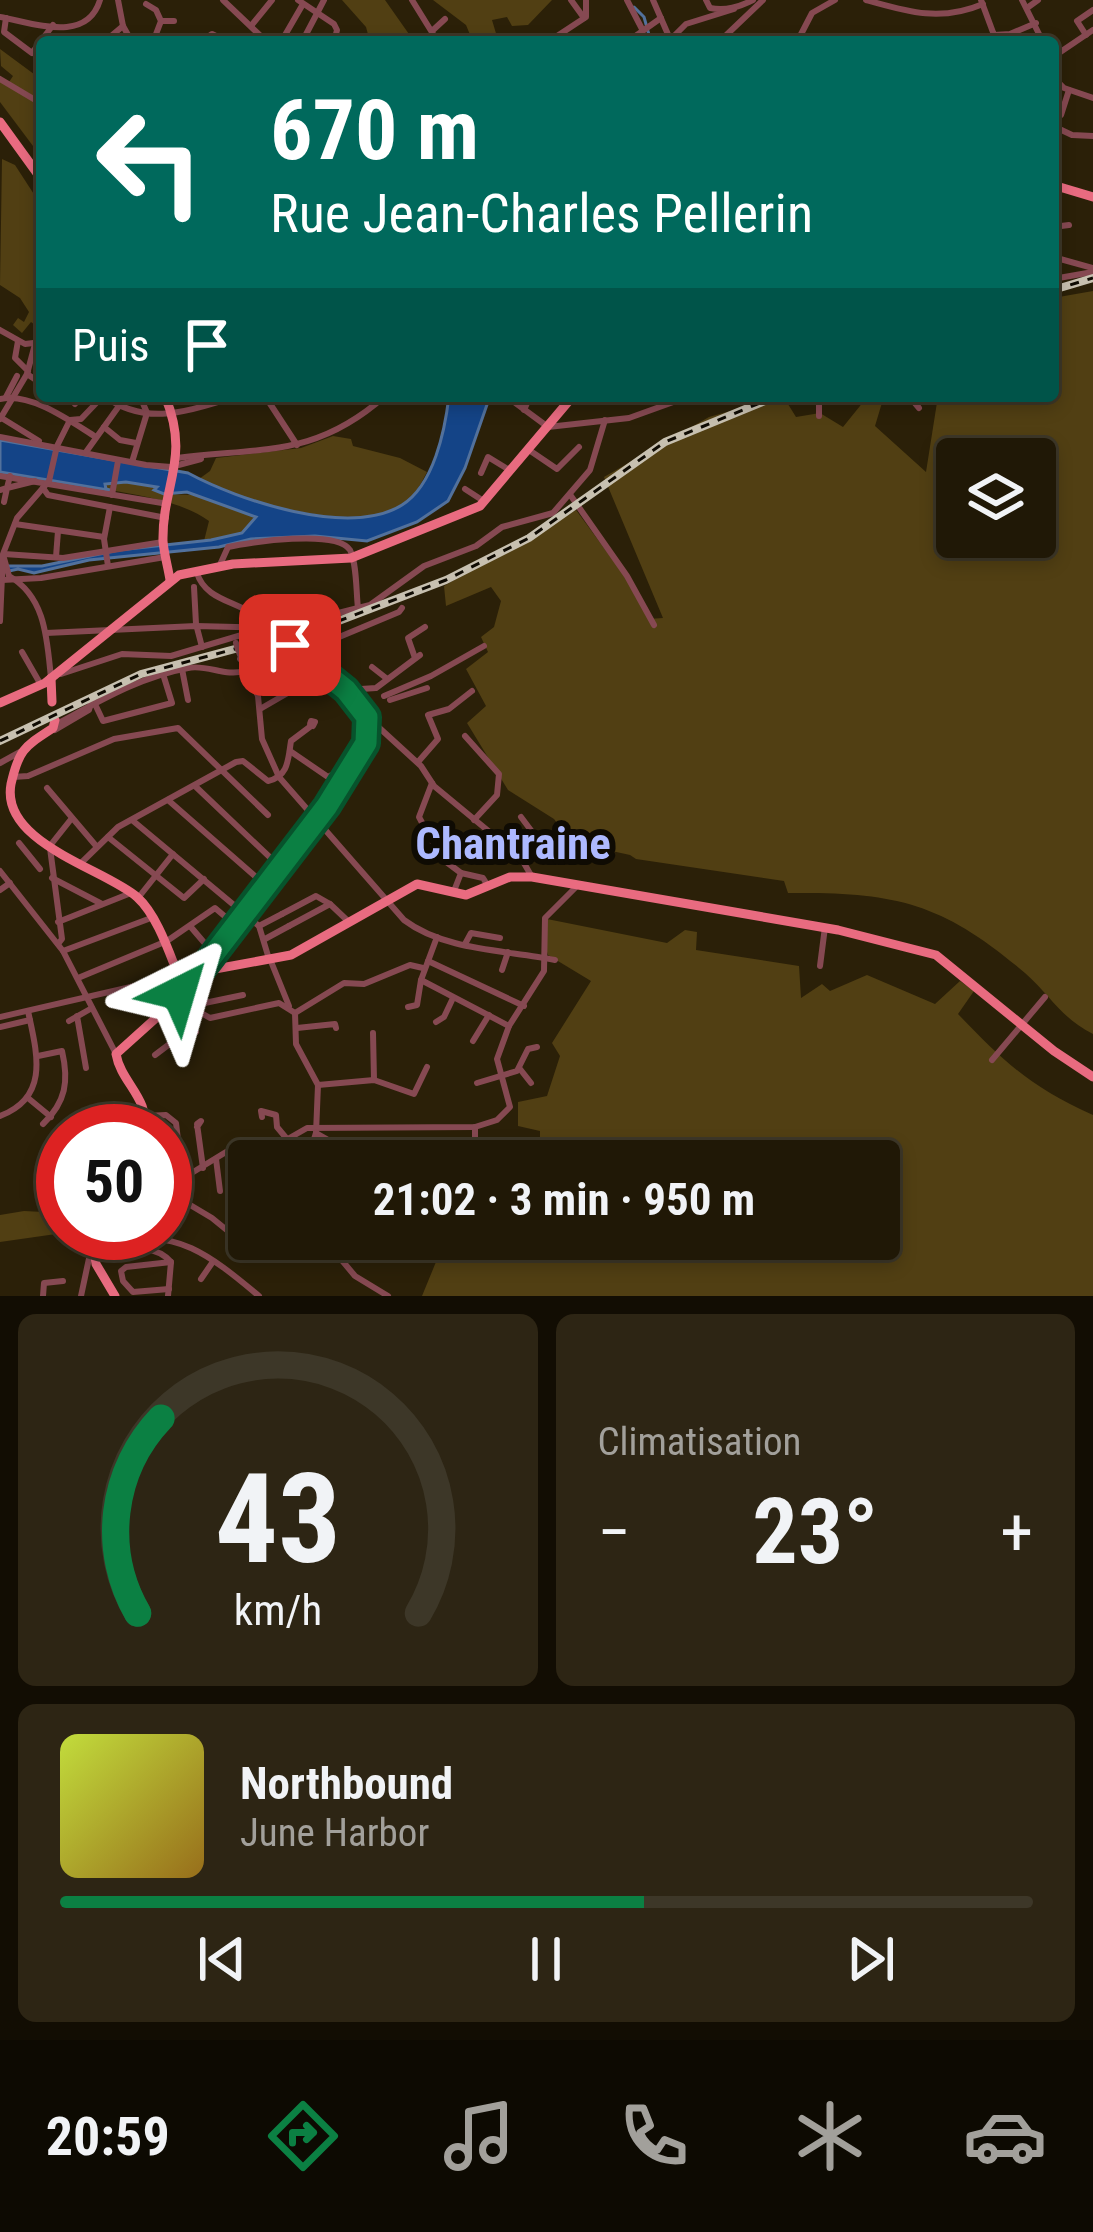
<!DOCTYPE html>
<html lang="fr">
<meta charset="utf-8">
<style>
:root{--surface:#201806;--page:#2d2514;--text:#f1f3f6;--muted:#a2a09b;--line:#3d3728;--accent:#0b8043}
body{margin:0;font-family:"Roboto Condensed",sans-serif;background:var(--page);color:var(--text);height:100vh;display:flex;flex-direction:column;font-size:45px;white-space:nowrap}
*{box-sizing:border-box;margin:0}
p{font-size:39px;color:var(--muted)}
.icon{flex:none;width:66px;height:66px;fill:none;stroke:currentColor;stroke-width:2;stroke-linecap:round;stroke-linejoin:round}
.map{position:relative;height:1296px;overflow:hidden}
.drawer{display:flex;flex-direction:column;gap:18px;padding:18px;background:#120d03;flex:1}
.drawer>*{flex:none}
.top-card{position:absolute;left:36px;top:36px;width:1023px;height:366px;border-radius:12px;box-shadow:0 6px 18px #0003,0 0 0 3px var(--line);background:#00695c;color:#fff;overflow:hidden}
.buttons{position:absolute;left:936px;top:438px;display:grid;gap:24px}
.buttons a{display:grid;place-items:center;width:120px;height:120px;border-radius:12px;background:var(--surface);box-shadow:0 6px 18px #0003,0 0 0 3px var(--line);font-size:60px}
.speed{position:absolute;left:36px;top:1104px;display:flex;gap:24px;font-size:60px;font-weight:700;text-align:center}
.speed>*{display:grid;place-content:center;width:156px;height:156px;border-radius:50%;background:var(--surface);box-shadow:0 6px 18px #0003,0 0 0 3px var(--line);line-height:1}
.speed .limit{border:18px solid #d22;background:#fff;color:#111}
.pin{position:absolute;display:grid;place-items:center;width:102px;height:102px;color:#fff;margin:-51px;border-radius:24px;box-shadow:0 6px 18px #0006}
.me{position:absolute;width:132px;margin:-66px;rotate:40deg;stroke-linejoin:round;filter:drop-shadow(0 0 9px #0008)}
.turn{display:flex;align-items:center;gap:42px;height:252px;padding:0 36px;font-size:54px}
.turn .icon{width:156px;height:156px;stroke-width:2.5}
.turn b{display:block;font-size:84px;line-height:102px}
.then{display:flex;align-items:center;height:114px;padding:0 36px;background:#0003;gap:24px;font-size:45px}
.big{font-size:90px;font-weight:700;line-height:1.1}
.drawer .tile{flex:1;display:flex;flex-direction:column;justify-content:center;gap:18px;min-width:0;padding:0 42px;border-radius:18px;background:var(--page)}
.drawer .dial{align-items:center;gap:0}
.dial svg{height:312px;overflow:visible;fill:none;stroke:var(--line);stroke-width:7;stroke-linecap:round;text-anchor:middle}
.dial text{fill:var(--text);stroke:none}
.song{display:flex;align-items:center;gap:36px}
.cover{width:144px;height:144px;border-radius:18px;background:linear-gradient(135deg,hsl(70 70% 55%),hsl(40 70% 35%))}
.played{height:12px;border-radius:6px;background:linear-gradient(90deg,var(--accent) 60%,var(--line) 60%)}
.keys{display:flex;justify-content:space-around;direction:ltr}
.heat{display:flex;justify-content:space-between;align-items:center;font-size:66px;direction:ltr}
.drawer .tiles{flex:1;display:grid;gap:18px;grid-template-columns:1fr 1fr}
.tile:last-child{grid-column:span 2}
.trip{position:absolute;left:228px;top:1140px;width:672px;height:120px;border-radius:12px;background:var(--surface);box-shadow:0 6px 18px #0003,0 0 0 3px var(--line);font-weight:700;line-height:120px;text-align:center}
.menu{display:flex;height:192px;justify-content:space-around;align-items:center;background:#0d0a02;color:var(--muted)}
.menu .icon{width:84px;height:84px}
.menu .active{color:var(--accent)}
.menu b{font-size:54px;color:var(--text)}
.map>svg:first-child{display:block}
.green{fill:#513f13;fill-rule:evenodd}
.water{fill:#144487;stroke:#52719c;stroke-width:3}
.lines{fill:none;stroke-linecap:round;stroke-linejoin:round}
.stream{stroke:#52719c;stroke-width:3}
.minor{stroke:#864952;stroke-width:6}
.major{stroke:#e96b80;stroke-width:9}
.rail-casing{stroke:#c7c0b0;stroke-width:8}
.rail{stroke:#0f0b03;stroke-width:3;stroke-dasharray:9;stroke-linecap:butt}
.minor-bridge{stroke:#864952;stroke-width:6}
.route-casing{stroke:#07532c;stroke-width:30}
.route{stroke:#0b8043;stroke-width:21}
.labels{text-anchor:middle;stroke-width:12;stroke-linejoin:round;paint-order:stroke}
.quarter-label{font-size:45px;font-weight:bold;fill:#adb9ff;stroke:#0f0b03}
</style>
<div class="map">
<svg width="1093" height="1296" viewBox="0 0 1093 1296">
<rect width="100%" height="100%" fill="#2b2008"/>
<g class="green">
<path d="M342,0H385L411,37L407,42H370L366,27Z"/>
<path d="M433,0H552L528,25L512,26L507,17L492,20L498,40L473,42L466,25Z"/>
<path d="M0,49L42,80V158L0,102V82H9L13,76L1,66Z"/>
<path d="M2,159L15,165L39,202L36,209L42,205V325L39,328L31,322L22,333L13,325L18,318L24,322L29,312L20,298L0,285Z"/>
<path d="M1093,291V1034C1060,1017 1052,997 1025,973C942,902 895,892 788,893L784,881L636,859L630,855L571,842L554,819L508,790L467,723L486,706L466,669L488,652L481,637L494,627L501,601L491,587L446,606L444,586L576,510L629,582L648,619L663,618L604,477L709,417L783,396L796,417L820,413L843,427L868,396H884L875,426L926,472L938,396H1053V298ZM957,459H1035V537H957Z"/>
<path d="M333,436L351,439L353,446L400,458L427,472C422,482 415,495 406,502C364,537 242,502 199,479L210,471L216,458L301,448Z"/>
<path d="M126,482L159,488L164,494L196,495L257,517L242,533L204,541L209,521C181,501 141,496 105,489L104,484Z"/>
<path d="M547,919L667,943L685,930L697,932L696,950L799,966L801,998L822,984L830,991L867,975L935,1004L960,981L974,991L958,1014C1005,1063 1031,1087 1093,1115V1296H422L438,1257L543,1239H879V1161H541L540,1154H522L524,1144L540,1143V1131L518,1126V1102L547,1096L560,1056L552,1043L591,981L548,955L543,939Z"/>
<path d="M24,1211L63,1213V1233L0,1242V1215Z"/>
</g>
<path class="water" d="M449,396H490L465,468L448,501L417,522L367,541L315,536L251,539L219,547L89,560L34,573L18,569L0,573V566H42L119,550L211,540L242,533L256,517L187,492L164,494L154,490L157,487L126,482L105,484L106,489L114,491L0,472V440L188,473C238,500 349,538 402,505C434,485 445,430 449,396Z"/>
<g class="lines">
<path class="stream" d="M634,7L644,17L651,42"/>
<g class="minor">
<path d="M118,0L123,26L132,42"/>
<path d="M223,0L267,42"/>
<path d="M298,0L334,24L337,30L334,42"/>
<path d="M412,0L438,42"/>
<path d="M571,0L584,18"/>
<path d="M627,0L642,29"/>
<path d="M653,0L670,39"/>
<path d="M706,0L710,8C726,11 739,7 753,0"/>
<path d="M866,0C908,12 941,22 983,4"/>
<path d="M981,0L994,35L1010,34L1036,23"/>
<path d="M1022,0L1043,42"/>
<path d="M146,4L156,10L161,21L153,42"/>
<path d="M1027,8L1038,0"/>
<path d="M0,17C34,23 87,44 100,0"/>
<path d="M6,18L4,32L32,53L53,25"/>
<path d="M161,21H174"/>
<path d="M251,26L272,0"/>
<path d="M432,31L445,19"/>
<path d="M1086,35L1077,21L1093,10"/>
<path d="M80,37L85,42"/>
<path d="M671,39L686,24L734,9"/>
<path d="M104,42L123,26"/>
<path d="M201,42L212,34L228,42"/>
<path d="M281,42L303,4"/>
<path d="M302,42L324,0"/>
<path d="M548,42L586,17V0"/>
<path d="M627,42L661,18"/>
<path d="M719,42L763,0"/>
<path d="M797,42L812,13L835,0"/>
<path d="M1053,57L1093,30"/>
<path d="M1053,77L1064,88L1093,98"/>
<path d="M0,79L42,104"/>
<path d="M1053,114L1061,115L1069,90"/>
<path d="M1053,126L1072,135L1093,136"/>
<path d="M1053,178L1055,171"/>
<path d="M1053,213L1058,211"/>
<path d="M1053,227L1069,225"/>
<path d="M1053,257L1093,268"/>
<path d="M1053,279L1093,272"/>
<path d="M0,330L25,344L42,342"/>
<path d="M18,341L15,358L28,371"/>
<path d="M27,374L42,384"/>
<path d="M58,396H64"/>
<path d="M104,396C148,428 190,410 238,396"/>
<path d="M265,396L297,445"/>
<path d="M506,396L548,427L629,418L690,396"/>
<path d="M909,396L919,408"/>
<path d="M6,397L17,376"/>
<path d="M0,399C31,392 70,421 96,437"/>
<path d="M75,404L81,396"/>
<path d="M524,410L530,396"/>
<path d="M819,416V396"/>
<path d="M0,417L39,441"/>
<path d="M0,419L27,374L35,344"/>
<path d="M104,427L120,440L136,443"/>
<path d="M0,437L146,465L171,467L201,459"/>
<path d="M529,450L557,469L579,447"/>
<path d="M86,452L119,406"/>
<path d="M177,458C262,447 315,458 385,396"/>
<path d="M132,462L147,413L140,396"/>
<path d="M481,473L488,457L511,471"/>
<path d="M0,476L168,504"/>
<path d="M43,488L48,495L166,518"/>
<path d="M465,489L482,500"/>
<path d="M0,490L7,488L10,476"/>
<path d="M112,495L118,461"/>
<path d="M571,496L627,576L654,625"/>
<path d="M4,502L7,488L35,481"/>
<path d="M15,524L104,537"/>
<path d="M4,554L63,558L163,542"/>
<path d="M56,557L58,531"/>
<path d="M4,558L9,576C46,597 47,640 51,678"/>
<path d="M108,566L104,539L110,507"/>
<path d="M219,567L228,547C249,542 337,529 350,550C357,564 356,592 358,608"/>
<path d="M197,573C207,606 251,600 265,628"/>
<path d="M2,580L41,578L165,557"/>
<path d="M194,587L196,624L202,647"/>
<path d="M0,621L3,554L17,518L49,481L57,446L70,420L81,419L103,396"/>
<path d="M46,633L196,626L279,628L370,605L424,566L476,546L502,527L553,513L590,470L605,420"/>
<path d="M238,650L258,696L262,739L279,777L404,920C445,951 507,950 555,960"/>
<path d="M22,652L41,685"/>
<path d="M415,658L408,638L425,627"/>
<path d="M240,659L290,645L344,688L362,712L421,766L434,786L521,858L532,877"/>
<path d="M372,667L386,678"/>
<path d="M182,669L188,700"/>
<path d="M61,674L122,654L171,656L265,628"/>
<path d="M338,682L332,640L399,612L402,608"/>
<path d="M346,690L376,688L420,655"/>
<path d="M384,696L431,676L484,646"/>
<path d="M390,700L427,688"/>
<path d="M94,702L103,721L172,703L163,674"/>
<path d="M260,709L324,672"/>
<path d="M311,721L315,722L313,726L310,724Z"/>
<path d="M55,725C98,702 139,677 188,668C207,664 226,677 244,671"/>
<path d="M55,730L89,710L91,703"/>
<path d="M465,736L499,774L497,795L474,820"/>
<path d="M290,751L328,777L353,764"/>
<path d="M418,762L438,739L428,715L449,709L472,691"/>
<path d="M0,763L20,752"/>
<path d="M13,777L28,776L114,739L178,728L268,815"/>
<path d="M432,783L419,817L441,858L461,873L454,891"/>
<path d="M195,786L278,865"/>
<path d="M47,788L97,847"/>
<path d="M168,800L264,884"/>
<path d="M521,817L536,837L530,849"/>
<path d="M132,820L259,926L269,959"/>
<path d="M108,837L184,898L204,879"/>
<path d="M19,843L40,869"/>
<path d="M49,847L72,818"/>
<path d="M50,848L62,939L58,944"/>
<path d="M81,863L118,827L236,762L243,761L268,781C289,776 288,759 291,741L311,726"/>
<path d="M0,871L63,951L116,1054"/>
<path d="M461,873L483,878L488,886"/>
<path d="M52,878L102,904"/>
<path d="M0,890L10,883"/>
<path d="M138,898L173,854"/>
<path d="M330,904L349,922"/>
<path d="M282,914L316,896L330,904L289,926"/>
<path d="M58,922L131,893"/>
<path d="M190,926L213,953"/>
<path d="M259,926L282,914"/>
<path d="M437,937L421,980L509,1026"/>
<path d="M265,939L289,926"/>
<path d="M465,944L471,933L500,938"/>
<path d="M63,951L151,918"/>
<path d="M270,959L289,1006"/>
<path d="M428,961L524,1006"/>
<path d="M820,966L825,927"/>
<path d="M502,970L508,952"/>
<path d="M199,972L360,756L367,736V717"/>
<path d="M78,978L167,941L215,908L235,925"/>
<path d="M182,988L198,1011L210,1018L279,1003L295,1013L296,1044L318,1085L316,1133L307,1161"/>
<path d="M153,1001L182,1034"/>
<path d="M195,1005L243,995"/>
<path d="M408,1007L417,1005L421,980"/>
<path d="M295,1013L344,983L364,984L410,965L423,968"/>
<path d="M77,1016L86,1068"/>
<path d="M0,1017L174,977"/>
<path d="M69,1021L92,1008"/>
<path d="M436,1022L444,1017L453,998"/>
<path d="M0,1027L30,1020"/>
<path d="M297,1028L335,1024L336,1028"/>
<path d="M373,1033L374,1080"/>
<path d="M473,1041L489,1015"/>
<path d="M155,1055L192,1027L196,1032"/>
<path d="M38,1056L62,1051C69,1081 66,1102 43,1124"/>
<path d="M992,1060L1045,997"/>
<path d="M520,1069L531,1083"/>
<path d="M477,1083L517,1071L528,1049L537,1047"/>
<path d="M318,1085L374,1080L414,1094L427,1067"/>
<path d="M28,1098L51,1117"/>
<path d="M0,1116C50,1097 37,1053 28,1011"/>
<path d="M146,1116L166,1115L176,1123L181,1165L190,1174L226,1152L272,1148L307,1128L475,1127L497,1120L510,1107L497,1059L509,1026L544,971L545,918L577,886"/>
<path d="M262,1117L261,1111L276,1115L277,1127L287,1139"/>
<path d="M197,1127L201,1121L197,1124L203,1168"/>
<path d="M475,1127V1161"/>
<path d="M129,1131L135,1122L146,1121"/>
<path d="M316,1133L358,1157L373,1156L383,1161"/>
<path d="M475,1146L518,1150L520,1161"/>
<path d="M240,1150L249,1187"/>
<path d="M216,1159L220,1191"/>
<path d="M165,1190L212,1218L250,1249"/>
<path d="M324,1239L355,1276L388,1296"/>
<path d="M369,1239C399,1258 417,1258 446,1239"/>
<path d="M120,1246C173,1222 219,1263 259,1296"/>
<path d="M201,1279L212,1263"/>
<path d="M169,1289L133,1292L123,1281L121,1271L126,1267L171,1262"/>
<path d="M43,1296L44,1283L63,1281"/>
<path d="M81,1296L91,1249C117,1249 154,1241 171,1262L168,1296"/>
</g>
<g class="major">
<path d="M0,122L42,180"/>
<path d="M1053,185L1093,197"/>
<path d="M165,396C191,459 162,484 163,541C164,554 168,567 170,580"/>
<path d="M51,678L52,702"/>
<path d="M0,703L45,683L179,575L233,564L351,558L480,506L573,396"/>
<path d="M55,720L53,728C24,747 19,749 11,784C0,843 105,869 137,897C156,914 168,949 177,972L183,975L181,980L174,979L177,972"/>
<path d="M183,975L291,955L417,884L466,895L510,877H532L838,930L936,955L1054,1051L1093,1077"/>
<path d="M144,1131C151,1099 121,1083 116,1054L176,1000L183,978"/>
<path d="M92,1233L96,1264L115,1296"/>
</g>
<defs>
<g id="rail">
<path d="M1053,290L1093,278"/>
<path d="M0,741L141,674L336,622L446,580L529,538L665,442L777,396"/>
</g>
</defs>
<use href="#rail" class="rail-casing"/>
<use href="#rail" class="rail"/>
<path class="minor-bridge" d="M236,643L238,650"/>
</g>
<g class="lines">
<defs>
<path id="route" d="M179,993L183,975L200,972L327,806L366,743L367,717L346,690L290,645"/>
</defs>
<use href="#route" class="route-casing"/>
<use href="#route" class="route"/>
</g>
<g class="labels">
<g class="quarter-label">
<text x="513" y="859">Chantraine</text>
</g>
</g>
</svg>
<div class="buttons">
<a><svg class="icon" aria-label="layers" viewBox="0 0 24 24"><path d="M12 4l9 5-9 5-9-5zM3 14l9 5 9-5"/></svg></a>
</div>
<div class="speed"><div class="limit">50</div></div>
<div class="pin" style="left:290px;top:645px;background:#d93025"><svg class="icon" aria-label="arrive" viewBox="0 0 24 24"><path d="M6 21V4h12l-3 4 3 4H6"/></svg></div>
<svg class="me" style="left:179px;top:993px" viewBox="-20 -20 40 40"><path d="M0-17L14 15 0 8-14 15z" fill="#0b8043" stroke="#fff" stroke-width="4"/></svg>
<div class="trip">21:02 · 3 min · 950 m</div>
<div class="top-card">
<div class="turn"><svg class="icon" aria-label="left" viewBox="0 0 24 24"><path d="M17 20v-9H6M10 6l-5 5 5 5"/></svg><div><b>670 m</b>Rue Jean-Charles Pellerin</div></div>
<div class="then">Puis<svg class="icon" aria-label="arrive" viewBox="0 0 24 24"><path d="M6 21V4h12l-3 4 3 4H6"/></svg></div>
</div>
</div>
<section class="drawer">
<div class="tiles">
<div class="tile dial"><svg viewBox="0 0 100 80">
<path d="M14 69A42 42 0 1 1 86 69"/>
<path d="M14 69A42 42 0 0 1 20 19" stroke="#0b8043"/>
<text x="50" y="56" font-size="32" font-weight="700">43</text>
<text x="50" y="72" font-size="11">km/h</text>
</svg></div>
<div class="tile"><p>Climatisation</p>
<div class="heat"><a>−</a><b class="big">23°</b><a>+</a></div>
</div>
<div class="tile">
<div class="song"><i class="cover"></i><div><b>Northbound</b><p>June Harbor</p></div></div>
<div class="played"></div>
<div class="keys"><svg class="icon" aria-label="previous" viewBox="0 0 24 24"><path d="M18 5L8 12l10 7zM5 5v14"/></svg><svg class="icon" aria-label="pause" viewBox="0 0 24 24"><path d="M8 5v14M16 5v14"/></svg><svg class="icon" aria-label="next" viewBox="0 0 24 24"><path d="M6 5l10 7-10 7zM19 5v14"/></svg></div>
</div>
</div>
</section>
<nav class="menu">
<b>20:59</b>
<svg class="icon active" aria-label="directions" viewBox="0 0 24 24"><path d="M12 3l9 9-9 9-9-9zM9 14v-3h6M13 9l2 2-2 2"/></svg>
<svg class="icon" aria-label="music" viewBox="0 0 24 24"><path d="M9 18V5l10-2v13"/><circle cx="6" cy="18" r="3"/><circle cx="16" cy="16" r="3"/></svg>
<svg class="icon" aria-label="phone" viewBox="0 0 24 24"><path d="M5 4h4l2 5-3 2q2 4 5 5l2-3 5 2v4C11 20 4 13 5 4z"/></svg>
<svg class="icon" aria-label="climate" viewBox="0 0 24 24"><path d="M12 3v18M4 7l16 10M4 17L20 7"/></svg>
<svg class="icon" aria-label="car" viewBox="0 0 24 24"><path d="M5 17H2v-5l4-1 3-4h7l3 4 3 1v5h-3M9 17h6M6 11h13"/><circle cx="7" cy="17" r="2"/><circle cx="17" cy="17" r="2"/></svg>
</nav>
